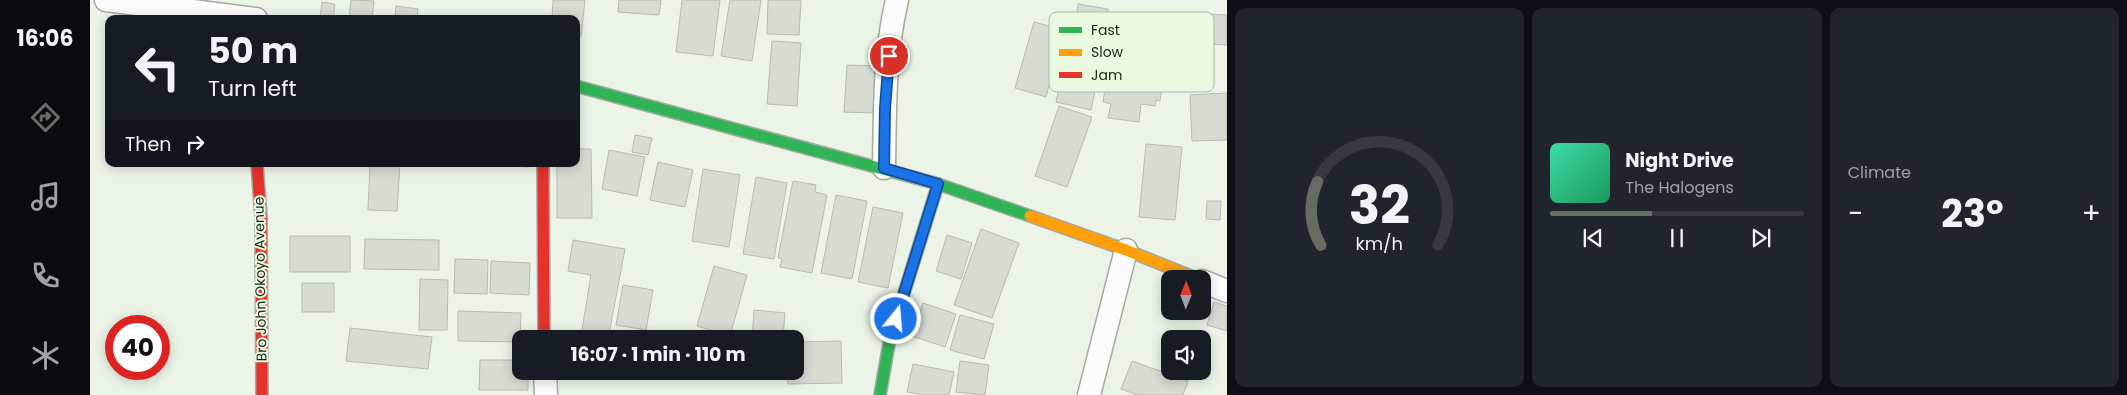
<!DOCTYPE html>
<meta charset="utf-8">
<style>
:root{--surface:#171b24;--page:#20242c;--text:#f1f3f6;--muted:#9ea1a6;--line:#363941;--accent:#656c61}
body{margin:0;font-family:Poppins,sans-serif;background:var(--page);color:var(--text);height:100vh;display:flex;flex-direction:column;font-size:19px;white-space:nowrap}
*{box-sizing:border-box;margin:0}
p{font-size:16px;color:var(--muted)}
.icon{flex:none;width:28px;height:28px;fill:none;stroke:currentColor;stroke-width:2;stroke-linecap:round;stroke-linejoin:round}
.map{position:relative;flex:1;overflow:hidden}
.sheet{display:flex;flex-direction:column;gap:8px;padding:8px;background:#0d0f14;width:900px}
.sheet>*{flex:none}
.top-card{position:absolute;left:15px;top:15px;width:475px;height:152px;border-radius:10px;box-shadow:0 2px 12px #0003;background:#171b24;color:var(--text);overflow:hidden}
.needle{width:32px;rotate:1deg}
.fabs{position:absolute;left:1071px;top:270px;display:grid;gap:10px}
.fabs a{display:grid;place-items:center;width:50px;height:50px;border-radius:10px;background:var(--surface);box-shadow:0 2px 12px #0003;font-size:25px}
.speed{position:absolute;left:15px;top:315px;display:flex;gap:10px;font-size:25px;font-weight:700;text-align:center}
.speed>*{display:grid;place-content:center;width:65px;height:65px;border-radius:50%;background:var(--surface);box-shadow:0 2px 12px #0003;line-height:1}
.speed .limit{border:8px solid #d22;background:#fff;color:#111}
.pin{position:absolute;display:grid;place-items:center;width:42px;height:42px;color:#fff;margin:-21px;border:2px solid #fff;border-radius:50%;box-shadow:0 1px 5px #0007}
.me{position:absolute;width:55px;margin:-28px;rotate:17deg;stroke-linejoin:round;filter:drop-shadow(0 0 4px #0008)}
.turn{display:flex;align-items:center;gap:18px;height:105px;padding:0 20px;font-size:22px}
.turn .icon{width:65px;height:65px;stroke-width:2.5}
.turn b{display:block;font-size:35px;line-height:42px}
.then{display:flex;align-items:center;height:48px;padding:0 20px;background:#0003;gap:10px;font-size:19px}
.big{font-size:38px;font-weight:700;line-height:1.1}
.sheet .card{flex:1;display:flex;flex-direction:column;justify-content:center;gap:8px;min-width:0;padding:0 18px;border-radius:10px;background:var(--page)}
.sheet .dial{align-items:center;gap:0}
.dial svg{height:130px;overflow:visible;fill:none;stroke:var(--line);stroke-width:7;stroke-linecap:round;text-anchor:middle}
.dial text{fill:var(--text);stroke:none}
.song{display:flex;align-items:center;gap:15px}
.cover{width:60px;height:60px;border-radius:8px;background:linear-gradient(135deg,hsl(160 70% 55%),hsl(150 70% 35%))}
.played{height:5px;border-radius:2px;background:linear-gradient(90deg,var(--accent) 40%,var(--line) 40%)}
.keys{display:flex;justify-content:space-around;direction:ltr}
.heat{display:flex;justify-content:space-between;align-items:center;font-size:28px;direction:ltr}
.sheet .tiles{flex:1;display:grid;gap:8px;grid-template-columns:repeat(3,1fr)}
.trip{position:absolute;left:422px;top:330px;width:292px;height:50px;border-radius:10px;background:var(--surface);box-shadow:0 2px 12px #0003;font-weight:700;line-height:50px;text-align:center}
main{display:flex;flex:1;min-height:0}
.tabs{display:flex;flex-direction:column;width:90px;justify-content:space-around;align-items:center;background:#090b0e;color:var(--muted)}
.tabs .icon{width:35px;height:35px}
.tabs .selected{color:var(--accent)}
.tabs b{font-size:22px;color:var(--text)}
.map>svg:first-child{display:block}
.building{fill:#d6dcd2;stroke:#b4bbb1}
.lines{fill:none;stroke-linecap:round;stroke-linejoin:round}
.street-casing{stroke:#a4aaa0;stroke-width:25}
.fast-casing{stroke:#a4aaa0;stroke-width:14}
.slow-casing{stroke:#a4aaa0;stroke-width:14}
.jam-casing{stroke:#a4aaa0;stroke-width:14}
.street{stroke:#fcfdfb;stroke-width:22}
.fast{stroke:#30b455;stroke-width:11}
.slow{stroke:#ff9f0a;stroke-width:11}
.jam{stroke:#e5322d;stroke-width:11}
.route-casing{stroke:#114b97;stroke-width:12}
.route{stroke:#1a73e8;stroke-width:9}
.labels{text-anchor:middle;stroke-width:4;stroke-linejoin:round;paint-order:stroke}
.street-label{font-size:14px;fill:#1d2219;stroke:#eafae1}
.key{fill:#eafae1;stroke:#acb9a5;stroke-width:1}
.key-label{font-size:14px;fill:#1d2219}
</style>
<main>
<nav class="tabs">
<b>16:06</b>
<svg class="icon selected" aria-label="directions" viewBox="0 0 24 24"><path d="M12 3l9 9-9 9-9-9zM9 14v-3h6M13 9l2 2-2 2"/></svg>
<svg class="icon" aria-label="music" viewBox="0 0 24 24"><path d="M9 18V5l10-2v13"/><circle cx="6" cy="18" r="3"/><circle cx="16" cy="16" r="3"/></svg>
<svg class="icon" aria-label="phone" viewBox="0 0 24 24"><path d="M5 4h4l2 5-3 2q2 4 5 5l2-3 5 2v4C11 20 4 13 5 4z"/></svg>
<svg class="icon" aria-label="climate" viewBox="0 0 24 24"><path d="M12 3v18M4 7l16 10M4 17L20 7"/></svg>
</nav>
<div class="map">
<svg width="1137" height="395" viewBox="0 0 1137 395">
<rect width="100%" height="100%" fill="#ebf4e7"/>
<g class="building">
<path d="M261,0L284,1L282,19L259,18Z"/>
<path d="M463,0H495L491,37L486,36V19H462Z"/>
<path d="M529,0H571L569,15L528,12Z"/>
<path d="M592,0H630L623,56L586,52Z"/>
<path d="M640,0H671L662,61L631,56Z"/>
<path d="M678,0H711L709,35L677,34Z"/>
<path d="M232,2L245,4L243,19H230Z"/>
<path d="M988,4L1018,9L1008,74L979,70Z"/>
<path d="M306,6L328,9L327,19H305Z"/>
<path d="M1116,14L1137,15V45L1114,44Z"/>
<path d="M944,22L974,30L956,97L925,88Z"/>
<path d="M682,41L711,43L707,106L677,104Z"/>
<path d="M1041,63L1062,67L1060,80L1073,82L1070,101L1066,100L1065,106L1051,104L1049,122L1018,118L1021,104L1013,102L1018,69L1033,72L1032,83L1038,84Z"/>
<path d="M757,65L785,66L783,113L754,112Z"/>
<path d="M972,75L1007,83L1001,110L966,102Z"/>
<path d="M1137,93V140L1102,141L1100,95Z"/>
<path d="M969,106L1002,117L977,187L945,176Z"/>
<path d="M545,135L562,138L558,155L542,152Z"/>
<path d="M1056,144L1092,147L1085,220L1049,217Z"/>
<path d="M486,149H501L502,218H467V164H486Z"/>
<path d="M519,150L555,157L547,196L512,189Z"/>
<path d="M568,162L603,170L595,207L560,200Z"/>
<path d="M280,164H310L307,211L278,210Z"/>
<path d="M405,164H439V167L405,165Z"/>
<path d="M613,169L650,175L639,247L602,241Z"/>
<path d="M666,177L697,183L684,259L653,254Z"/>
<path d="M703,181L726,185L725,192L737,195L722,273L690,267L692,259L688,258Z"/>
<path d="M746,195L777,201L762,279L731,273Z"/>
<path d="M1117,201H1131L1130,220L1116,219Z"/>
<path d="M783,207L813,213L798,288L768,282Z"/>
<path d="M891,229L929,243L902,318L864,305Z"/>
<path d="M857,235L882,243L871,279L846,271Z"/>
<rect x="200" y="236" width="60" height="36"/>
<path d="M275,239L349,240V270L274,269Z"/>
<path d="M483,240L535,249L519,334L492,330L501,275L478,271Z"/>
<path d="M365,259L398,260L397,294L364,293Z"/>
<path d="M401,261L440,263L439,295L400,293Z"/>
<path d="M624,266L657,275L640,336L607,326Z"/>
<path d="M330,279L358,280L357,330H329Z"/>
<rect x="212" y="283" width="32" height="29"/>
<path d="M533,285L563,290L556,330L526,325Z"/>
<path d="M1124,302L1137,306V331L1117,325Z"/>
<path d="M833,303L866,314L855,347L822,336Z"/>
<path d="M664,310L695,313L693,339H662Z"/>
<path d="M368,311L431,313L430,342L368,341Z"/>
<path d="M870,315L904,324L894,359L860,350Z"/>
<path d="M260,328L342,337L338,369L256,361Z"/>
<path d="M751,341L752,383L698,384L697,371H706V342Z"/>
<path d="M390,360H431V371H438V390H389Z"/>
<path d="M870,361L899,365L895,395L866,392Z"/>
<path d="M1042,361L1098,381L1093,395H1047L1031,389Z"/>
<path d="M823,364L864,372L859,395H835L817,392Z"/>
</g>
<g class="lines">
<defs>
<g id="street">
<path d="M16,0L166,19"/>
<path d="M794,168C795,112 794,55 807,0"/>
<path d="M1112,281L1137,291"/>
<path d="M455,371L456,395"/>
<path d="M999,395L1036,250"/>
</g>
<g id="fast">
<path d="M486,86L848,184L940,216"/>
<path d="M790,395L800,338L848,184"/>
</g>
<path id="slow" d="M940,216L1036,250L1108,279"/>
<g id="jam">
<path d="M167,164L171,218L172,395"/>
<path d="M453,164L454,339"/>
</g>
</defs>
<use href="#street" class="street-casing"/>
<use href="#fast" class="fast-casing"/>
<use href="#slow" class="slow-casing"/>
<use href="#jam" class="jam-casing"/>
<use href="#street" class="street"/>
<use href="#fast" class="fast"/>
<use href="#slow" class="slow"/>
<use href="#jam" class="jam"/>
</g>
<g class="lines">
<defs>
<path id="route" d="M799,56L795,108L794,168L848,184L806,319"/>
</defs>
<use href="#route" class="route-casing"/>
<use href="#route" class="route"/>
</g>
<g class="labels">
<g class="street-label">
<text transform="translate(170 279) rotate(-91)" y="5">Bro John Okoyo Avenue</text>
</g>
</g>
<rect x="959" y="12" width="165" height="80" rx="8" class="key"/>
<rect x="969" y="27" width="23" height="6" fill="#30b455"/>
<rect x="969" y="49" width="23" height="7" fill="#ff9f0a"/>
<rect x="969" y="72" width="23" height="6" fill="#e5322d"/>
<g class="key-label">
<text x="1001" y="35">Fast</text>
<text x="1001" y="57">Slow</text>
<text x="1001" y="80">Jam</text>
</g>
</svg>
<div class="fabs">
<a><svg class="needle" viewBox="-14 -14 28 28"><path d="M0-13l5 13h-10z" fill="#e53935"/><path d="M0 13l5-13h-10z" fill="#9ea1a6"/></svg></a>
<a><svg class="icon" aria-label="sound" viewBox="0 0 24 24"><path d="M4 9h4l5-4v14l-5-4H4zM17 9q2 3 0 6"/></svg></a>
</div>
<div class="speed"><div class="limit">40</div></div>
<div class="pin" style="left:799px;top:56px;background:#d93025"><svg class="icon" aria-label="arrive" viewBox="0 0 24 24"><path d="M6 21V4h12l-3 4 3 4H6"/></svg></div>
<svg class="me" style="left:806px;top:319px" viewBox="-20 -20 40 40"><circle r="17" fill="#1a73e8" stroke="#fff" stroke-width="3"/><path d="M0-11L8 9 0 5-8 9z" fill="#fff"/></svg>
<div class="trip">16:07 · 1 min · 110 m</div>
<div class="top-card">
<div class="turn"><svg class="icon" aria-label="left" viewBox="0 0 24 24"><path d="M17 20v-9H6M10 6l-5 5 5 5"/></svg><div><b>50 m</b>Turn left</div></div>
<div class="then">Then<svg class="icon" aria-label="right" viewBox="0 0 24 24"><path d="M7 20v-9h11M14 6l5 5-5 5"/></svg></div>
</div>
</div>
<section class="sheet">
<div class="tiles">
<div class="card dial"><svg viewBox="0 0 100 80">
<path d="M14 69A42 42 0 1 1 86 69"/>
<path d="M14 69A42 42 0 0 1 12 30" stroke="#656c61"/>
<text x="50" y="56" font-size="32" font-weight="700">32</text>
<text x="50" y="72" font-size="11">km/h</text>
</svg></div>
<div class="card">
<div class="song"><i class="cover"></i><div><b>Night Drive</b><p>The Halogens</p></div></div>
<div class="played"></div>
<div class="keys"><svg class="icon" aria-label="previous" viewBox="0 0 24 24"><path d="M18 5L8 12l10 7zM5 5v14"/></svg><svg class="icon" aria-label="pause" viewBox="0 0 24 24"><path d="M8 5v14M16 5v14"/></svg><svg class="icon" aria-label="next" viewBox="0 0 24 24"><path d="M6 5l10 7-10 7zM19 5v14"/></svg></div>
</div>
<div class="card"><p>Climate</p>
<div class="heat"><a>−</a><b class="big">23°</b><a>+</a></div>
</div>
</div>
</section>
</main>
